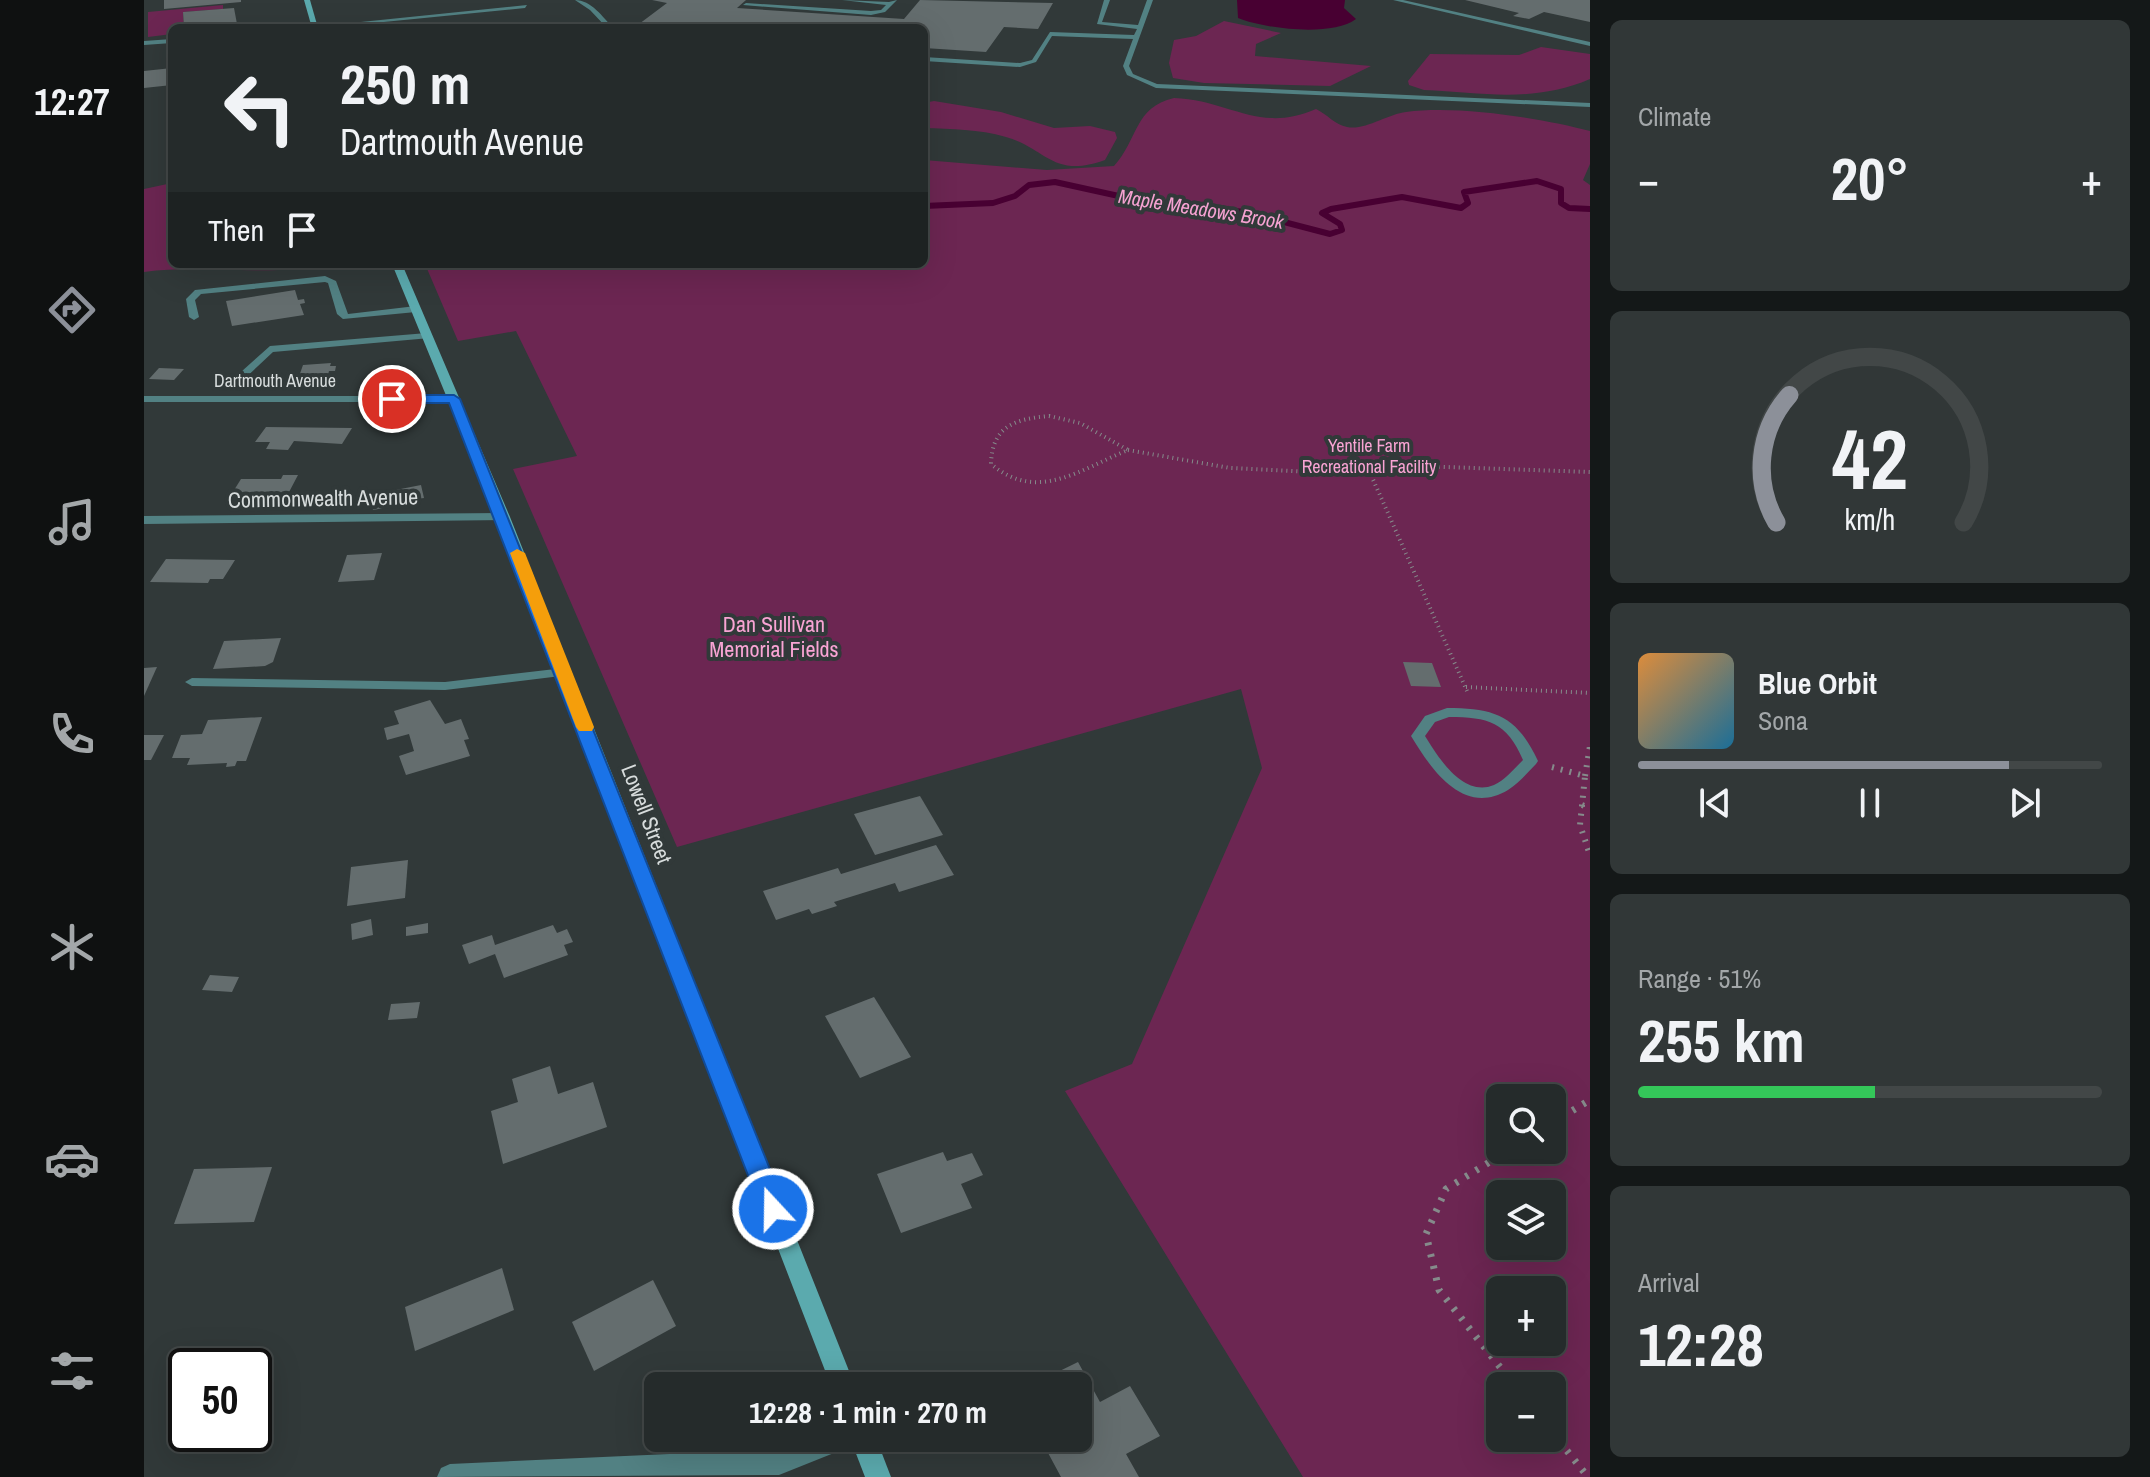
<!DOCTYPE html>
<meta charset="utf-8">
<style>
:root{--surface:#252b2b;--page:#313737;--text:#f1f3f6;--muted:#a3a7a9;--line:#424747;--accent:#8c9099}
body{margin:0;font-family:"Archivo Narrow",sans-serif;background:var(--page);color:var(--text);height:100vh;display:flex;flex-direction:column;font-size:30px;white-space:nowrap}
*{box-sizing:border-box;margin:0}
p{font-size:26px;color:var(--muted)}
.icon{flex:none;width:44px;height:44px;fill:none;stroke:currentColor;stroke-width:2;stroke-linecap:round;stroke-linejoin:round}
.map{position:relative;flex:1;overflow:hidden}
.sheet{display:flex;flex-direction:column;gap:20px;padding:20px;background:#141818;width:560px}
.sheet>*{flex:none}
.guide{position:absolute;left:24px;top:24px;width:760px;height:244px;border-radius:12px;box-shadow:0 8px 32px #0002,0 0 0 2px var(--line);background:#252b2b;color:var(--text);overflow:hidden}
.fabs{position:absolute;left:1342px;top:1084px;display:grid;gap:16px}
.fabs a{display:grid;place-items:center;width:80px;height:80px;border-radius:12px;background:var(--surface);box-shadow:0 8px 32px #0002,0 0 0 2px var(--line);font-size:40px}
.speed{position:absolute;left:24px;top:1348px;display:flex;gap:16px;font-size:40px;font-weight:700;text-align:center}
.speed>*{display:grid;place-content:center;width:104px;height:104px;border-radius:50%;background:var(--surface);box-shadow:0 8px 32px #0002,0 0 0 2px var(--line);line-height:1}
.speed .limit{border:4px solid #111;border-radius:12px;background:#fff;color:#111}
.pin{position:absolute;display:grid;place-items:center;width:68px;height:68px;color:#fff;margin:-34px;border:4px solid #fff;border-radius:50%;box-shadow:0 2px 8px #0007}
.me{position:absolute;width:88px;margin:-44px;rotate:339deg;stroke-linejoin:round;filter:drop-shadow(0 0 6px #0008)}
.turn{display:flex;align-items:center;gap:28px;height:168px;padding:0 40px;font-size:36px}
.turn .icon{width:104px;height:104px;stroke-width:2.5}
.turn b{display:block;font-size:56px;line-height:68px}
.then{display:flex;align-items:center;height:76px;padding:0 40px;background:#0003;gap:16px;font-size:30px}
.big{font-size:60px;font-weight:700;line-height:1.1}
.sheet .card{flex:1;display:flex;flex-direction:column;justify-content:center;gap:12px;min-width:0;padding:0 28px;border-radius:12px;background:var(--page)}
.sheet .dial{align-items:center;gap:0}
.dial svg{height:208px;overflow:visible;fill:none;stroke:var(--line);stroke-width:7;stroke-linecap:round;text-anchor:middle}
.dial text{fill:var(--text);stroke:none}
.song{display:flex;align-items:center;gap:24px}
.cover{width:96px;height:96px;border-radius:12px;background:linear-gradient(135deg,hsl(30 70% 55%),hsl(200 70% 35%))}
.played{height:8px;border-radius:4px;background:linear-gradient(90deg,var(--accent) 80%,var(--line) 80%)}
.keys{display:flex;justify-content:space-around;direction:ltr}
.heat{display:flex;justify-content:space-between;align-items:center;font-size:44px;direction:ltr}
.charge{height:12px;border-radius:6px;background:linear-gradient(90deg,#34c759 51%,var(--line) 0)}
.trip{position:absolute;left:500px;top:1372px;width:448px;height:80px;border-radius:12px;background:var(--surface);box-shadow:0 8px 32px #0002,0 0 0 2px var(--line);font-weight:700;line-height:80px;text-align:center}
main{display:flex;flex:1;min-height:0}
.menu{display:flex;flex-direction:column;width:144px;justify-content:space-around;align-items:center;background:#0f1111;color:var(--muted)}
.menu .icon{width:56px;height:56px}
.menu .current{color:var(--accent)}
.menu b{font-size:36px;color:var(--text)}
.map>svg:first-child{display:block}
.green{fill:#6c2652;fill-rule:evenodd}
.water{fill:#480032}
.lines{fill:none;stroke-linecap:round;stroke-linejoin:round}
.stream{stroke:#480032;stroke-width:6}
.building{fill:#646d6e}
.path-far2{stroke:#858b8b;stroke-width:4;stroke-dasharray:1 4;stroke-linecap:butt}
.path-far1{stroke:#858b8b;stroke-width:6;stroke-dasharray:2 7;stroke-linecap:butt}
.path{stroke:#858b8b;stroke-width:7;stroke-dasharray:3 9;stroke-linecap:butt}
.service{fill:#528183;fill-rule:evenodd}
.minor{fill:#528183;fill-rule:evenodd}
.secondary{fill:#5baaae;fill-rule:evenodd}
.route{fill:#1a73e8;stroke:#114b97;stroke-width:2}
.slow{fill:#f59e0b}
.labels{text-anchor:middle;stroke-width:8;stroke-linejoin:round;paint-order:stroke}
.far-street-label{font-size:18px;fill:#d7dcdc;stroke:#313939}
.far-park-label{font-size:18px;fill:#f9a4d4;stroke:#313939}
.far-water-label{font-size:20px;font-style:italic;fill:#f6a2d2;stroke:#313939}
.street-label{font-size:22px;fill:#d7dcdc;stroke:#313939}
.park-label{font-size:22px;fill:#f9a4d4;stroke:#313939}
</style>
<main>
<nav class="menu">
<b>12:27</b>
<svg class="icon current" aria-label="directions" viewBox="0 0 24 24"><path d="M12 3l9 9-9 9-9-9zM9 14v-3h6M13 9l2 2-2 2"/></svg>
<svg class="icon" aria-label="music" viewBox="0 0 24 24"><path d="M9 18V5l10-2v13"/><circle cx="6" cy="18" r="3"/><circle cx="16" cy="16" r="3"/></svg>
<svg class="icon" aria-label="phone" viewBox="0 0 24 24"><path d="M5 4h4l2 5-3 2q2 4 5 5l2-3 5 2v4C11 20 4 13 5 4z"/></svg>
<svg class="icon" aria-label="climate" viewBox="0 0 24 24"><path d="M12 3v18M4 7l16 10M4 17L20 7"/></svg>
<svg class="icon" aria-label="car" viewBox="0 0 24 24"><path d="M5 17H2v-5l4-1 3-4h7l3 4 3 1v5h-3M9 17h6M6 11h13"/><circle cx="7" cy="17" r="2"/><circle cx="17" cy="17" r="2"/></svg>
<svg class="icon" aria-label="filters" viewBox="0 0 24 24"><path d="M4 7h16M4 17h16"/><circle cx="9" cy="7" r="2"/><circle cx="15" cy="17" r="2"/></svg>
</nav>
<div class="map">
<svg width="1446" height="1477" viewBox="0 0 1446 1477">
<rect width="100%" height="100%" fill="#313939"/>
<g class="green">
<path d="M79,5V9L39,12L40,28H28V34L4,37V12Z"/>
<path d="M1080,21L1137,33L1112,44L1111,56L1227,66L1186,86L1060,83L1029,78L1025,63L1030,40L1052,36Z"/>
<path d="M1397,47L1446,54V79C1390,103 1340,93 1280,90L1265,85L1264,81L1286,54L1375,55Z"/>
<path d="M1030,98C1086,100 1115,134 1172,109C1183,114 1191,125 1203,127C1220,131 1244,114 1262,112C1314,105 1396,118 1446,131V164L1439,180L1446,185V1477H1159L921,1091L988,1064L1118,768L1097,689L533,847L369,469L433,456L372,331L314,341L281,264H780V160L903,170L970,166C994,140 990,107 1030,98ZM1356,1098H1408V1150H1356ZM1356,1194H1408V1246H1356ZM1356,1290H1408V1342H1356ZM1356,1386H1408V1438H1356Z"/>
<path d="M790,101L857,112L910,128L946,126L971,132L973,138L961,160C909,179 902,148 862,137C834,129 808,129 780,128V103Z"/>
<path d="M28,183V264H183C123,278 61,263 0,272V189Z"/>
</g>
<path class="water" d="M1093,0H1201L1200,8L1212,19C1188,37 1121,29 1094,18Z"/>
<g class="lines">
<path class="stream" d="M780,206L849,203L871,196L885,185L911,182L1002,202L1101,212L1186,234L1198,230L1196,224L1178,213L1187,209L1258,197L1317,208L1324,203L1320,192L1393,181L1417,189V203L1425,208L1446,209"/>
</g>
<g class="building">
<path d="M20,0H97V2L20,9Z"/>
<path d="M508,0H602L593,8L760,19L776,0L909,3L894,29L860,27L842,52L780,48V28L491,27L523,3Z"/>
<path d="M1321,0H1446V22L1400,12L1385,19L1369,16L1375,13Z"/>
<path d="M90,8L93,24L40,28L39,12Z"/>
<path d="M28,68V85L0,88V71Z"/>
<path d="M151,290L154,300L160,299L161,303L156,304L160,315L88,326L82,301Z"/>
<path d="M187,363L186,366H192L191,371H185L182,383L152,385L159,365Z"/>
<path d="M15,368L40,369L30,380L5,379Z"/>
<path d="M122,427L208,428L198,444L150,441L144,450L122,449L126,442H111Z"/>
<path d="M139,475H154L144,494L87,495L97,479H137Z"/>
<path d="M277,485L280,498L272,499L273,502L229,510L226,495Z"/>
<path d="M238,553L230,580L194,582L203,555Z"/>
<path d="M22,559L91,560L79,579H66L64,583L6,582Z"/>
<path d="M137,638L129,662L121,666L69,669L80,641Z"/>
<path d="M1259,662L1288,663L1297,687L1267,686Z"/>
<path d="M13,667L0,696V668Z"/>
<path d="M286,700L301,724L317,719L325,739L320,740L326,756L262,775L255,756L270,751L265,734L243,740L240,728L255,724L250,711Z"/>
<path d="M118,717L102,761H93L91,766L82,767L83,763L43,765L46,758H28L37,735L58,734L64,720Z"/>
<path d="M0,735H20L7,760H0Z"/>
<path d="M776,796L799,835L731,855L710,814Z"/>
<path d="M792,845L810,875L755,892L751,883L690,902L693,906L668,914L665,909L632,920L619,891L694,868L697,874Z"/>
<path d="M264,860L261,898L203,906L207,867Z"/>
<path d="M227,919L229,935L208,940L207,924Z"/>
<path d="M284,923V933L262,936V927Z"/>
<path d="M409,925L413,933L423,929L429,942L420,945L424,955L360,978L351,954L325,964L318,945L348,935L351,945Z"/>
<path d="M66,975L95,977L88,992L58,990Z"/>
<path d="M730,997L767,1057L716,1078L681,1016Z"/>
<path d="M276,1002L273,1018L244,1020L247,1004Z"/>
<path d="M406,1066L414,1094L449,1082L463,1127L359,1164L347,1111L374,1102L368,1079Z"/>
<path d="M799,1152L803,1161L828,1153L839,1175L817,1184L828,1208L757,1233L733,1174Z"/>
<path d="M128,1167L110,1222L30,1224L50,1169Z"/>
<path d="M358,1268L370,1310L271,1351L261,1307Z"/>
<path d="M509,1280L532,1326L450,1371L428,1322Z"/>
<path d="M934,1362L956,1402L986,1386L1016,1436L982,1454L995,1477H917L896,1438H934V1386H885Z"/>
</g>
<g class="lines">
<g class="path-far2">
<path d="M905,416L936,423L984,450C935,470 893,503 847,464C848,426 871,419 905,416Z"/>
<path d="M984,450L1086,468L1227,475"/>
<path d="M1322,687L1446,693"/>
<path d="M1323,691L1227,475L1273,466L1446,472"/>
<path d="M1446,748V745"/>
</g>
<g class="path-far1">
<path d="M1408,767L1441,776L1436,825L1446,855"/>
<path d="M1441,776L1446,746"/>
<path d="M1438,805L1446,808"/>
</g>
<g class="path">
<path d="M1408,1123L1446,1100"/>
<path d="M1365,1150L1302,1189L1282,1234L1295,1290L1371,1386"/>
<path d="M1408,1432L1444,1477"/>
</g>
<g class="service">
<path d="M431,0C447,0 459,17 469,28H463L446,10Z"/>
<path d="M698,0L745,2L753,0L741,12L727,15L599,5L602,3L727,11L737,10L742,5Z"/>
<path d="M960,0H966L958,22L994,25L1003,0H1009L985,66L989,74L1013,84L1446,103V107L1012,88L983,75L979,66L989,39L908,36L892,62L876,67L780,61V57L876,63L888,60L906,32L990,35L993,29L953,24Z"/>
<path d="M1249,0H1259L1446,42V46Z"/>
<path d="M383,5L381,8L179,28L168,27Z"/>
<path d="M181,276L192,281L204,314L272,306L277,309L272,312L199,319L193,314L184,283L181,282L57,294L51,300L55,317L50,320L45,317L42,299L51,290Z"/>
<path d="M283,333L286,334V338L129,352L97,382L88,380L126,346Z"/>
<path d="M420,668L425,669L427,672L425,675L301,690L48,686L41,682L48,678L301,682Z"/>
<path d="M1303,708C1351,708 1373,716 1394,761L1392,764C1383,773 1375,783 1364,790C1319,817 1287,769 1267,736L1281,716ZM1305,717C1344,717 1363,722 1379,760C1370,769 1361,780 1350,785C1319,798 1294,757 1281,736L1291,722Z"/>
</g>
<g class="minor">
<path d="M171,25L174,28H158Z"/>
<path d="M28,39V43L0,45V41Z"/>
<path d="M0,396H310L316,399L310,402H0Z"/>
<path d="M359,513L366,517L364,520L0,524V516Z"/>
<path d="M664,1438H709L705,1447L635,1475L293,1477L297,1468L306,1464L635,1449Z"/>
</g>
<g class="secondary">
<path d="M160,0H166L174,28H168Z"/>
<path d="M248,264H258L366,517L711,1386H687L352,517Z"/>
<path d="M706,1438H732L747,1477H721Z"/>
</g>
</g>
<path class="route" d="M310,395L316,399L642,1209L638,1217L629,1221L620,1217L617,1209L305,403H248L241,399L248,395Z"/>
<path class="slow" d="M373,549L381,553L450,727L448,731H435L432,727L366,553Z"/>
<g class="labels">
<g class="far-street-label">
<text x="131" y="387">Dartmouth Avenue</text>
</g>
<g class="far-park-label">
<text x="1225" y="452">Yentile Farm<tspan x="1225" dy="21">Recreational Facility</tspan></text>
</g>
<g class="far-water-label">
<text transform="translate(1057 209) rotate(9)" y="7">Maple Meadows Brook</text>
</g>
<g class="street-label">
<text transform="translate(179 498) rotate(-1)" y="8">Commonwealth Avenue</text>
<text transform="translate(503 814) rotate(69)" y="8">Lowell Street</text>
</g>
<g class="park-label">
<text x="630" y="632">Dan Sullivan<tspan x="630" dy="25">Memorial Fields</tspan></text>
</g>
</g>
</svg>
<div class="fabs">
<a><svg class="icon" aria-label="search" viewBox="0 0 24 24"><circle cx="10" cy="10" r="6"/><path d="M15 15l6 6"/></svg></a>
<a><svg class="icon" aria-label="layers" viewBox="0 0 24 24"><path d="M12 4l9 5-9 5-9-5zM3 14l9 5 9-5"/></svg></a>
<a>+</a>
<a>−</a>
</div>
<div class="speed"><div class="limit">50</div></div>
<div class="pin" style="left:248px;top:399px;background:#d93025"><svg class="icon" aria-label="arrive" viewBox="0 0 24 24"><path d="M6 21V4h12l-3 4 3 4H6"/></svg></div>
<svg class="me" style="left:629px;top:1209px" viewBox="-20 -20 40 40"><circle r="17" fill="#1a73e8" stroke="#fff" stroke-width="3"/><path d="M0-11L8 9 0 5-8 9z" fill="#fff"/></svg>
<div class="trip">12:28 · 1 min · 270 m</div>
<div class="guide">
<div class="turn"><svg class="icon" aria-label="left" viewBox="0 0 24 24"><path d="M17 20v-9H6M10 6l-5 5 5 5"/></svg><div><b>250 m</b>Dartmouth Avenue</div></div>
<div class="then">Then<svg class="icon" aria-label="arrive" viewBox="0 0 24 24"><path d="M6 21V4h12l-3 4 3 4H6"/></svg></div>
</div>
</div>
<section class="sheet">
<div class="card"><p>Climate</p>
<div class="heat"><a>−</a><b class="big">20°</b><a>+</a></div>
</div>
<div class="card dial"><svg viewBox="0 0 100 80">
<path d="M14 69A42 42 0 1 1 86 69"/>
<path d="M14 69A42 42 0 0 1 19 20" stroke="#8c9099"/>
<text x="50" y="56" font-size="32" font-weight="700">42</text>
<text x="50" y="72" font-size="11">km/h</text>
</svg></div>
<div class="card">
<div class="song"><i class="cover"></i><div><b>Blue Orbit</b><p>Sona</p></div></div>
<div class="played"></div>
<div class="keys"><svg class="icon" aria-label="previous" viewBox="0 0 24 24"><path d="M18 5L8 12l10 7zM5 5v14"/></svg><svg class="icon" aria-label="pause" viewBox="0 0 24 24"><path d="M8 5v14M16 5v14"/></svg><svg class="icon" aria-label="next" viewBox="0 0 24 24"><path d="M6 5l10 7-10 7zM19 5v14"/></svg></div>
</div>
<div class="card"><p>Range · 51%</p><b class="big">255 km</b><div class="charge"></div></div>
<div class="card"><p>Arrival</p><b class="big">12:28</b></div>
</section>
</main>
